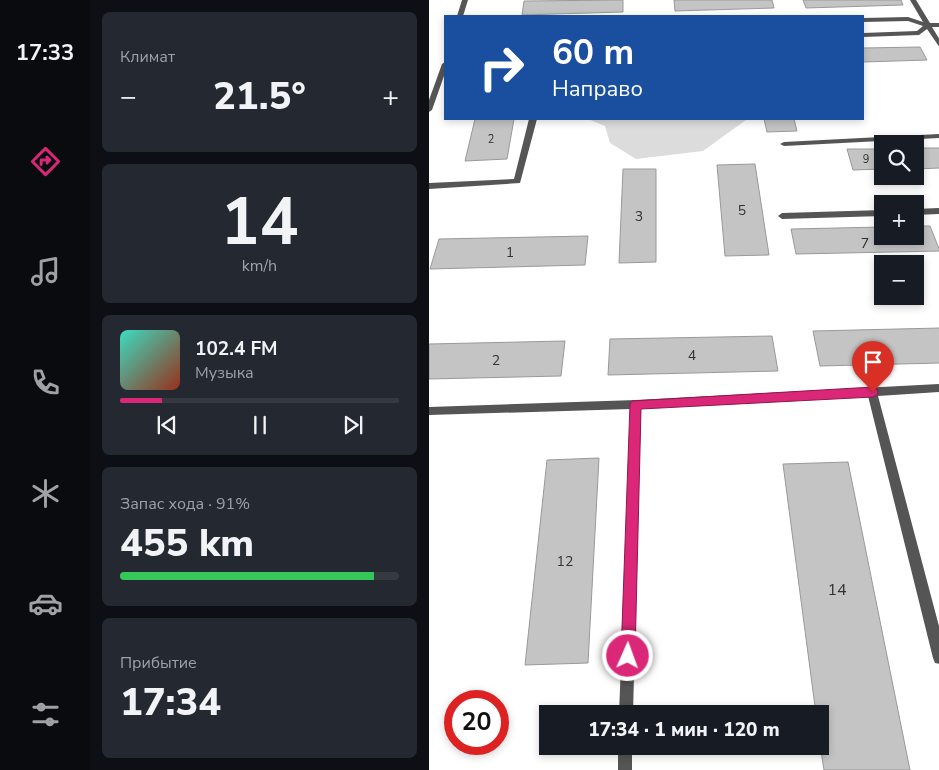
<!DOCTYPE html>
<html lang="ru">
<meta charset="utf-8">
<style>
:root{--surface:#171b24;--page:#242831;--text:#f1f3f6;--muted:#9ea1a6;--line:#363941;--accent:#db2777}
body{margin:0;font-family:"Nunito Sans",sans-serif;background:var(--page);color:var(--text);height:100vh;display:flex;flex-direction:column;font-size:19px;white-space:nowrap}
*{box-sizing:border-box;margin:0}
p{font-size:16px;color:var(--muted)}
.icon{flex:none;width:28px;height:28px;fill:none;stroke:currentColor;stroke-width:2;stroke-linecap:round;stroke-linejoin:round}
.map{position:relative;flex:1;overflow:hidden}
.panel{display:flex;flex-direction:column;gap:12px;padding:12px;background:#0d0f14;width:339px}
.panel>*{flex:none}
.banner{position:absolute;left:15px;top:15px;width:420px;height:105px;border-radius:0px;box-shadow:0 2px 8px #0003;background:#1a4fa0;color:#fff;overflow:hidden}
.controls{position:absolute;left:445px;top:135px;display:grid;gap:10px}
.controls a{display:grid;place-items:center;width:50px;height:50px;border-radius:0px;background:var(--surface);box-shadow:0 2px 8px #0003;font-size:25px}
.speed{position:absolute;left:15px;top:690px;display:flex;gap:10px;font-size:25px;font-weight:700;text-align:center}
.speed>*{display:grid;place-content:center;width:65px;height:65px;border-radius:50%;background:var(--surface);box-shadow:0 2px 8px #0003;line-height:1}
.speed .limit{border:8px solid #d22;background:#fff;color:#111}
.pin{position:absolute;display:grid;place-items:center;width:42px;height:42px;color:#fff;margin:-51px -21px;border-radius:50% 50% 50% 0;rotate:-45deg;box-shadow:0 0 5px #0007}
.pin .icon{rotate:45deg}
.me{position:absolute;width:55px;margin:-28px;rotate:2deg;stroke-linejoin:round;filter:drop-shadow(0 0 4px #0008)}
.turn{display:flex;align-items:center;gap:18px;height:105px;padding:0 25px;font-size:22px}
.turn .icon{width:65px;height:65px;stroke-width:2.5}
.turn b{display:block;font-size:35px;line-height:42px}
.big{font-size:38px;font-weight:800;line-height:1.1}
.panel .card{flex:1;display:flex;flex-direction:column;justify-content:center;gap:8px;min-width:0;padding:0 18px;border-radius:8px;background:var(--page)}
.panel .dial{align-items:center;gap:0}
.dial b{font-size:65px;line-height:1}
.song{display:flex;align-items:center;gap:15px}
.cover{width:60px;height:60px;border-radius:8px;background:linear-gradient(135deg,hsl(170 70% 55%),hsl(10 70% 35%))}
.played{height:5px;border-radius:2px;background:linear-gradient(90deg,var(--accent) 15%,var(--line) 15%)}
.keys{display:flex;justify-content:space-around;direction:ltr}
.heat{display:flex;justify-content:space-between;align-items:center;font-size:28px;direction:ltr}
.charge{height:8px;border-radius:4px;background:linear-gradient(90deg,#34c759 91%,var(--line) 0)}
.trip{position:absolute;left:110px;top:705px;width:290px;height:50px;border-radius:0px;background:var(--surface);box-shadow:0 2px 8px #0003;font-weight:800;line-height:50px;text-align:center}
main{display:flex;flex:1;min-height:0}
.menu{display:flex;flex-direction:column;width:90px;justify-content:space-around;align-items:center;background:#090b0e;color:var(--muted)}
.menu .icon{width:35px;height:35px}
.menu .on{color:var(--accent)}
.menu b{font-size:22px;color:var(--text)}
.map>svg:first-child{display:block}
.green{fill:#dcdcdc}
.building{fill:#c4c4c4;stroke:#999}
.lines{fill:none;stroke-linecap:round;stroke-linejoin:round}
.lane{fill:#555;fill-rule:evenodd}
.street{fill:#555;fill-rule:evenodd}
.route{fill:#db2777;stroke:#8e194d}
.labels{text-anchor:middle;stroke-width:4.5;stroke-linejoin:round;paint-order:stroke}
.far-number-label{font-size:11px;fill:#313131}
.number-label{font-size:14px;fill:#313131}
.near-number-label{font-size:16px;fill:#313131}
</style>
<main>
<nav class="menu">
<b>17:33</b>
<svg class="icon on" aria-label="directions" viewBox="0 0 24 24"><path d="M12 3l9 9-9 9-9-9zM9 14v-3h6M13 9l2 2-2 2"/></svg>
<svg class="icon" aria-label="music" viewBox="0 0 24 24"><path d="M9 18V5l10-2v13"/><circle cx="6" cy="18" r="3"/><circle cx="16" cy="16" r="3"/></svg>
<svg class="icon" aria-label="phone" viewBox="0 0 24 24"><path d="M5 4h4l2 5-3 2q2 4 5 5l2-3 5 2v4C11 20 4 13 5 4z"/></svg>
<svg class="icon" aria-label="climate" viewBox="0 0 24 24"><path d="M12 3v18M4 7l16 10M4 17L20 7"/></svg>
<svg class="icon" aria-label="car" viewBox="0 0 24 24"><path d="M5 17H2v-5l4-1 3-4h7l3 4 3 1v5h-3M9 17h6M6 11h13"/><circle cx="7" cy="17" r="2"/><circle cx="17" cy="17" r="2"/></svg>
<svg class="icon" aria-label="filters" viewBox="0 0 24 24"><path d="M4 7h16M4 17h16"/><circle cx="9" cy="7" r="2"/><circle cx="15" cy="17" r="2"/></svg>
</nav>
<section class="panel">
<div class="card"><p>Климат</p>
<div class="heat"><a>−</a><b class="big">21.5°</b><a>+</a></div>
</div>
<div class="card dial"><b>14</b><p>km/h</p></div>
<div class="card">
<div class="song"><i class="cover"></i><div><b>102.4 FM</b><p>Музыка</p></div></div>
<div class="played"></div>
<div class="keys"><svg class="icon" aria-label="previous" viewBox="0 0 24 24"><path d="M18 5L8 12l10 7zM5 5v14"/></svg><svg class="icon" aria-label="pause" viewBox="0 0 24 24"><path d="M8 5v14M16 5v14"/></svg><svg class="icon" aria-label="next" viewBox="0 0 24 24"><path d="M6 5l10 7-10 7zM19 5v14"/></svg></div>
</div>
<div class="card"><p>Запас хода · 91%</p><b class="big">455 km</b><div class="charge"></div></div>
<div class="card"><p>Прибытие</p><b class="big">17:34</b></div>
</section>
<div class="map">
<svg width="511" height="770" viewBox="0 0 511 770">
<rect width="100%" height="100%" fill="#fff"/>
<path class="green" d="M159,119H316L317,120L274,151L207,159L181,143L176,126Z"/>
<g class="building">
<path d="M194,0V12L93,15L95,1Z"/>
<path d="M245,0H343L345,8L246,11Z"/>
<path d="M374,0H472L474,5L377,8Z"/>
<path d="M491,47L498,60L434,62V48Z"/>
<path d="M46,119H85L78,159L36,161Z"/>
<path d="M335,119H365L368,131L338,132Z"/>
<path d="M486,148H511V168L486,169Z"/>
<path d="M418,149H454V169L424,170Z"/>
<path d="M326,164L340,255L296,256L288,165Z"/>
<path d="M194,169H227V262L190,263Z"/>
<path d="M486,226H501L511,251L367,254L362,229L454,227V236H486Z"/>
<path d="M159,236L156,265L1,269L10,239Z"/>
<path d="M511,328V363L391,366L384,331Z"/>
<path d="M343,336L349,371L179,375L181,339Z"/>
<path d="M136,341L132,376L0,379V344Z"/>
<path d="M170,458L159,663L96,665L118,460Z"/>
<path d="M419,462L481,770H395L391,745V714H387L354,464Z"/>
</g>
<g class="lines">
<g class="lane">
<path d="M100,119H108L91,183L0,189V183L85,179Z"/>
<path d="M511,134V138L355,146L351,144L355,142Z"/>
<path d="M511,208V214L486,215V209Z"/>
<path d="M454,210V216L353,219L349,216L353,213Z"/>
<path d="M511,384V392L449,396L511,630V664L506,663L504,658L439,396L212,408L204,714H190L202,409L0,415V407L207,400Z"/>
<rect x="189" y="746" width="14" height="24"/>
</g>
<g class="street">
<path d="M33,0H39L34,16H28Z"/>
<path d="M481,0H487L501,23H511V27H503L511,40V48L498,29L490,35L434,37V33L488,31L494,26L479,21L434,22V18L479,17L494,22Z"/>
<path d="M16,62V73L3,110L0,112V100L13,64Z"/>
</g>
</g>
<path class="route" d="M444,387L448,389L449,392L448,395L444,397L212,409L206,656L204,661L199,663L194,661L192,656L201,404L203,401Z"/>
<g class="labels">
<g class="far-number-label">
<text x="62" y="143">2</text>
<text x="437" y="163">9</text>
</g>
<g class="number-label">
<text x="313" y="215">5</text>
<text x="210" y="221">3</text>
<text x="436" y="248">7</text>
<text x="81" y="257">1</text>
<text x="263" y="360">4</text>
<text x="67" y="365">2</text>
<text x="136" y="566">12</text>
</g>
<g class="near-number-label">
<text x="408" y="595">14</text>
</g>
</g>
</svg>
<div class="controls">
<a><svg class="icon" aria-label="search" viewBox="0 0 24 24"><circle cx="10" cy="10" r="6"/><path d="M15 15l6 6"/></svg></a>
<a>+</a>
<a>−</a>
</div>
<div class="speed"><div class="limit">20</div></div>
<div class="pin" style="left:444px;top:392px;background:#d93025"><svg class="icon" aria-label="arrive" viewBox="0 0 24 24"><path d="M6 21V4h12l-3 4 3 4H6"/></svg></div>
<svg class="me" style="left:199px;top:656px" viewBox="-20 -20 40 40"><circle r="17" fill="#db2777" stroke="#fff" stroke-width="3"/><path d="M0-11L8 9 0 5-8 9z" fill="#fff"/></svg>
<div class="trip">17:34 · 1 мин · 120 m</div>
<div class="banner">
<div class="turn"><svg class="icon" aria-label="right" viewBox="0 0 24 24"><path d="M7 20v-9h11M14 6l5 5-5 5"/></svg><div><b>60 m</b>Направо</div></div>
</div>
</div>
</main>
